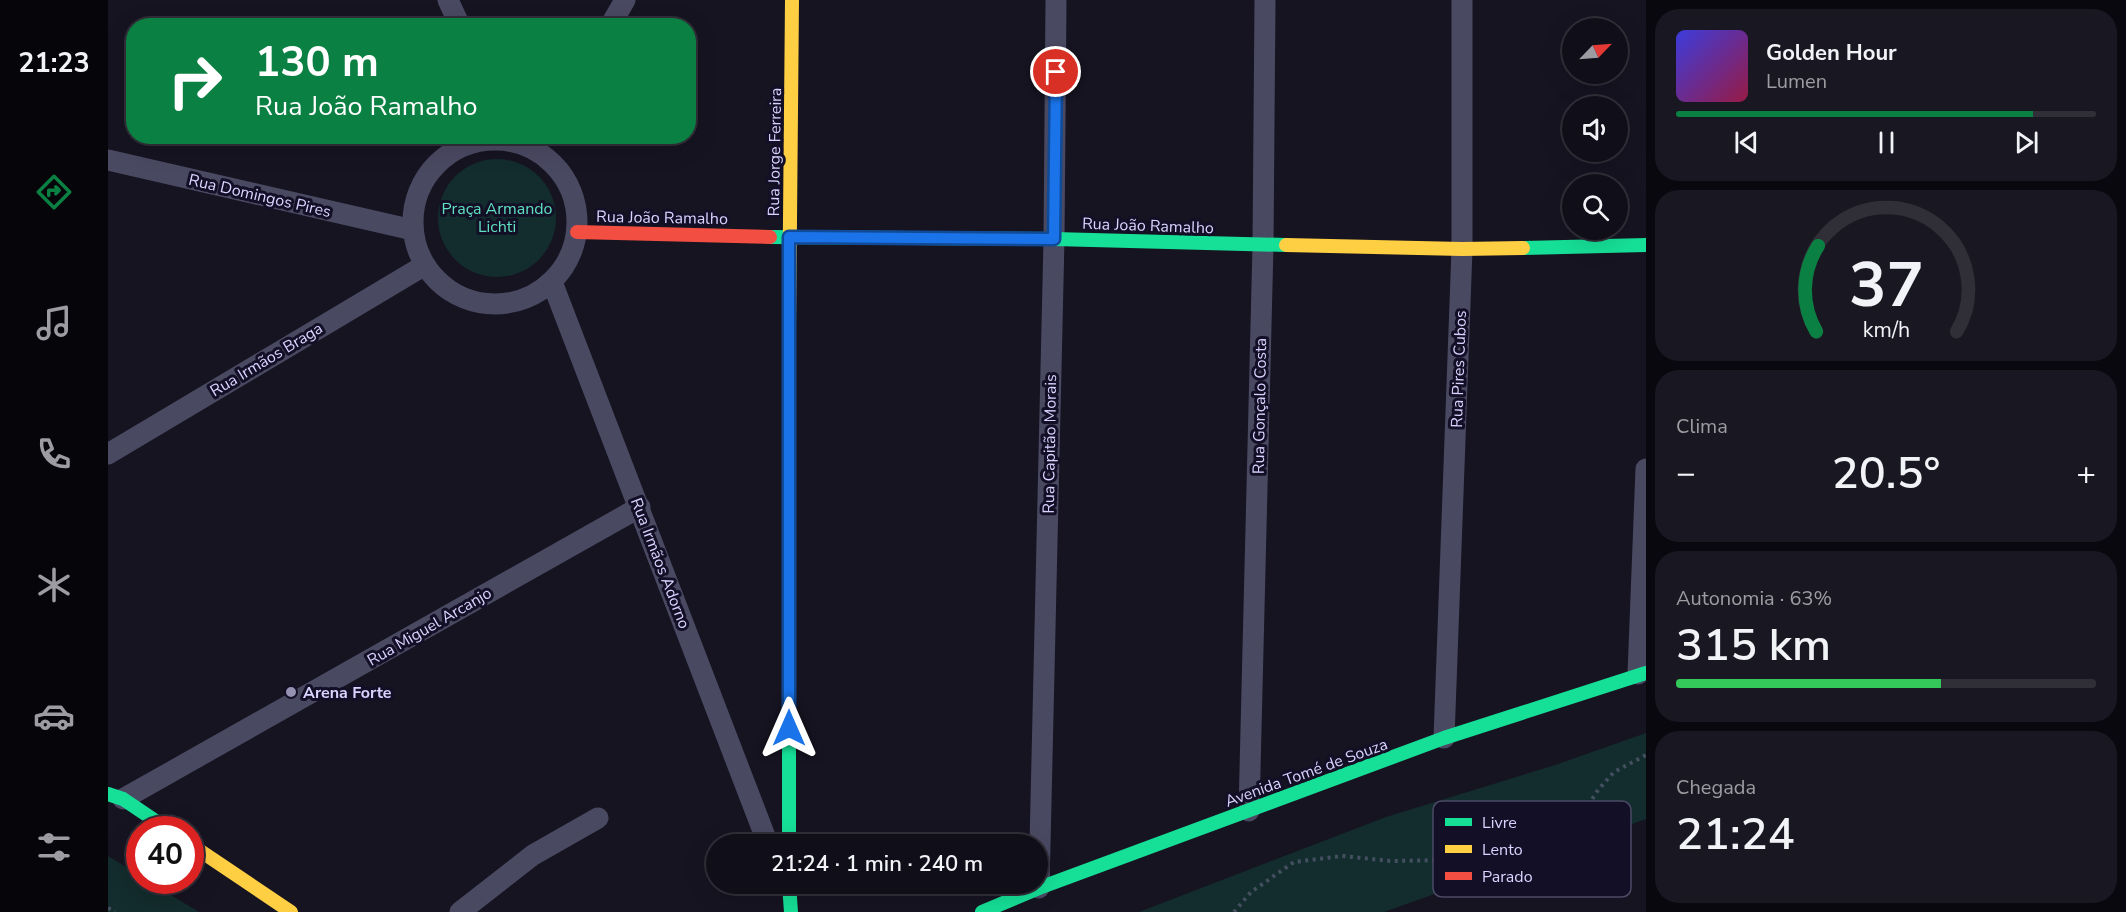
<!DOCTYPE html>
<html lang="pt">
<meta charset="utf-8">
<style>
:root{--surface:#100f19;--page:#191822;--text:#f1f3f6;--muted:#9c9ca2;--line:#302f38;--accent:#0b8043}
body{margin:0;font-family:"Nunito Sans",sans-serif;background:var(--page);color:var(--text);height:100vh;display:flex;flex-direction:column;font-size:22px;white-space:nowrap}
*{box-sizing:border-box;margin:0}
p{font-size:20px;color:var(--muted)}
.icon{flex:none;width:33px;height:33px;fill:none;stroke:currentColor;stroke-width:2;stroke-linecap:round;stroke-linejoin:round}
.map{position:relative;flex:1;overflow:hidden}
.details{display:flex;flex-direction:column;gap:9px;padding:9px;background:#09080e;width:480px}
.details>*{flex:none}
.banner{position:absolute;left:18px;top:18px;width:570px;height:126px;border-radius:24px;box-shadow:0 6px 24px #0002,0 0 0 2px var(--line);background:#0b8043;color:#fff;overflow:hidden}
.needle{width:39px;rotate:65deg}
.controls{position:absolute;left:1454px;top:18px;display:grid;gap:12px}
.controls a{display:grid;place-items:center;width:66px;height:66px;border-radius:50%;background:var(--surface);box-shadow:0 6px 24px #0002,0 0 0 2px var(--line);font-size:30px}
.speed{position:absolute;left:18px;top:816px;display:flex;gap:12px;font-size:30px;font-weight:700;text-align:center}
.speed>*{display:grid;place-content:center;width:78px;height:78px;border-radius:50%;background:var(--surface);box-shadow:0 6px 24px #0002,0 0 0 2px var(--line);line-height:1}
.speed .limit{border:9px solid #d22;background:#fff;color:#111}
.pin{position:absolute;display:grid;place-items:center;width:51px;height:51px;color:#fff;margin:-26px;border:3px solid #fff;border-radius:50%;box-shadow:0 2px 6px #0007}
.me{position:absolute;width:66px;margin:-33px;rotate:0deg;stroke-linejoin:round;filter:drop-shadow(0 0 4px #0008)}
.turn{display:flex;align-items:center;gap:21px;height:126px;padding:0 30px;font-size:27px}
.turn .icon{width:78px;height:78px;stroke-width:2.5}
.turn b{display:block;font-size:42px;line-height:51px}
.big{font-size:45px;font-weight:600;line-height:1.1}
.details .card{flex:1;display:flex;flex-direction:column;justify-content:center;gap:9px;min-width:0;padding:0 21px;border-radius:24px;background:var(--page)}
.details .dial{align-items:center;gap:0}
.dial svg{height:156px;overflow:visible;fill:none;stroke:var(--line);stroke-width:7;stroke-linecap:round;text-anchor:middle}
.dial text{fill:var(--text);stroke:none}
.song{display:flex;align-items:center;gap:18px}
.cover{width:72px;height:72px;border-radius:9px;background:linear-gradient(135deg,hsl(240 70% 55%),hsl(340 70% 35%))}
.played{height:6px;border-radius:3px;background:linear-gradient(90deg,var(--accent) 85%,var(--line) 85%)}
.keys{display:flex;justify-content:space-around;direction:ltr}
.heat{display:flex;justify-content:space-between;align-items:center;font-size:33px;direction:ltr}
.charge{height:9px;border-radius:4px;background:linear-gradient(90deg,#34c759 63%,var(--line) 0)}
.trip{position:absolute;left:598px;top:834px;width:342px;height:60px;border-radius:30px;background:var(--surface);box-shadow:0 6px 24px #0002,0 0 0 2px var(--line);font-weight:600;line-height:60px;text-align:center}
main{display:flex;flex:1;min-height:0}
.tab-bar{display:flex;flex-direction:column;width:108px;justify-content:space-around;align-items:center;background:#06060a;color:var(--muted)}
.tab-bar .icon{width:42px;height:42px}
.tab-bar .selected{color:var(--accent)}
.tab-bar b{font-size:27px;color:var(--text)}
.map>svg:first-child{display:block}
.park{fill:#132c2d}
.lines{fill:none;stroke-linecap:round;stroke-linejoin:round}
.path{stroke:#44505f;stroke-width:4;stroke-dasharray:3 4.5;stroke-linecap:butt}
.street{stroke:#4a4962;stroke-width:21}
.fast{stroke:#16e098;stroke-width:14}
.slow{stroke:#ffcf43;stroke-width:14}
.jam{stroke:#f24e42;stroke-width:14}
.route-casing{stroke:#114b97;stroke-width:15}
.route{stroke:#1a73e8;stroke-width:10}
.poi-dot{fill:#9591b1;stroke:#130f26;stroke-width:2}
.labels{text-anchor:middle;stroke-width:6;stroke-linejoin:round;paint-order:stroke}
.street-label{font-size:16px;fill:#d9d4ff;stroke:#130f26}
.park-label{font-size:16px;fill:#5fe0c0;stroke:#130f26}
.poi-label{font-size:16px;font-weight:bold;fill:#d9d4ff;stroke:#130f26;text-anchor:start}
.key{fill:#130f26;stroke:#4e4a67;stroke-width:1.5}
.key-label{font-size:16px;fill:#d9d4ff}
</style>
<main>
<nav class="tab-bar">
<b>21:23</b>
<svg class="icon selected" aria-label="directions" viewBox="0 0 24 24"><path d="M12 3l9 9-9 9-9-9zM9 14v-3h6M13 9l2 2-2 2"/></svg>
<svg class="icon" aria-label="music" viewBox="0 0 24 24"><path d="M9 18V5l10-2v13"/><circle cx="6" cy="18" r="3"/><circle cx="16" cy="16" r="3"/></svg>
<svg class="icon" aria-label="phone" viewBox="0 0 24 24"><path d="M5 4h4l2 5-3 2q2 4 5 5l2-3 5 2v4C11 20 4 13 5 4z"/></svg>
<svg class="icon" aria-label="climate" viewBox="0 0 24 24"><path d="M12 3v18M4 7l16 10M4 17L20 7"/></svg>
<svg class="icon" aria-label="car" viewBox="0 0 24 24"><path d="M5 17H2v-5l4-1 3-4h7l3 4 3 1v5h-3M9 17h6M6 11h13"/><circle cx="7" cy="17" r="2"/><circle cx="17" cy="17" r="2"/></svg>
<svg class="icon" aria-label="filters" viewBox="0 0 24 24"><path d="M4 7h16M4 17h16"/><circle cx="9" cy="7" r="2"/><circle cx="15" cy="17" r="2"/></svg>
</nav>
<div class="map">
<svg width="1538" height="912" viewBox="0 0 1538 912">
<rect width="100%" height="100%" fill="#161421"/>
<g class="park">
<circle cx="389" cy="218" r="59"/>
<path d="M1538,733V819L1276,912H1031L1278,817L1447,765Z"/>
<path d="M0,856L31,875L32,880L40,881L91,912H0Z"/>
</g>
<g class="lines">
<g class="path">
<path d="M0,908L7,912"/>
<path d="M1126,912L1143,892L1186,862L1234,856L1283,861L1340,860L1369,843L1436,846L1459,838L1490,790L1506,772L1538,755"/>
</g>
<g class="street">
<path d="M340,0L352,26"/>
<path d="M502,26L517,0"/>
<circle cx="387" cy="222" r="82"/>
<path d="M0,160L305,230"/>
<path d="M444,282L660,844"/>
<path d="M0,454L317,265"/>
<path d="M1530,674L1538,469"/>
<path d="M1336,738L1354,249V0"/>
<path d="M15,799L532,507"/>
<path d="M1141,811L1155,245L1157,0"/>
<path d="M931,888L946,239L948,0"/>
<path d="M352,912L425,855L490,818"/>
</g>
<g class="fast">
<path d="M662,237L946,239L1178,245"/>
<path d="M1415,248L1538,245"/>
<path d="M681,330V844"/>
<path d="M0,794L15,799L61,830"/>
<path d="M681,884L683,912"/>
<path d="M874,912L931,888L1336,738L1538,673"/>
</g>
<g class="slow">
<path d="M1178,245L1354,249L1415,248"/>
<path d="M681,330L684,0"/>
<path d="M82,844L183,912"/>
</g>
<path class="jam" d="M469,232L662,237"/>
</g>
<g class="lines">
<defs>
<path id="route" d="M681,728V237L946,239L948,72"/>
</defs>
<use href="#route" class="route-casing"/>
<use href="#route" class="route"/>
</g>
<circle class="poi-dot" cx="183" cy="692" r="6"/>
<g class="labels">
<g class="street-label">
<text transform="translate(666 152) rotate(-89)" y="6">Rua Jorge Ferreira</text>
<text transform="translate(152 195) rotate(13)" y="6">Rua Domingos Pires</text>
<text transform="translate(554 217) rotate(1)" y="6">Rua João Ramalho</text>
<text transform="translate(1040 225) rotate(2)" y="6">Rua João Ramalho</text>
<text transform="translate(158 359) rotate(-31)" y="6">Rua Irmãos Braga</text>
<text transform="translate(1350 369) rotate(-88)" y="6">Rua Pires Cubos</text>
<text transform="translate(1151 406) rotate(-89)" y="6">Rua Gonçalo Costa</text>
<text transform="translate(941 444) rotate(-89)" y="6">Rua Capitão Morais</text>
<text transform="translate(553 563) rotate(69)" y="6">Rua Irmãos Adorno</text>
<text transform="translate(321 626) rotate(-30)" y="6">Rua Miguel Arcanjo</text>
<text transform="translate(1198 772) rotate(-20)" y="6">Avenida Tomé de Souza</text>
</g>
<g class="park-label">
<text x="389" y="214">Praça Armando<tspan x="389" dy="18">Lichti</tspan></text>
</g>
<g class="poi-label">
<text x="195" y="698">Arena Forte</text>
</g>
</g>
<rect x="1325" y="801" width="198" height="96" rx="9" class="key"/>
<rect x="1337" y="818" width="27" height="8" fill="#16e098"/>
<rect x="1337" y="845" width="27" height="8" fill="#ffcf43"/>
<rect x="1337" y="872" width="27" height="8" fill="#f24e42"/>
<g class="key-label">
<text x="1374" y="828">Livre</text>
<text x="1374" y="855">Lento</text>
<text x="1374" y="882">Parado</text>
</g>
</svg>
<div class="controls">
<a><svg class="needle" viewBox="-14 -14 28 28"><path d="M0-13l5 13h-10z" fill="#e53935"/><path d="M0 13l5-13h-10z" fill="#9c9ca2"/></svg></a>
<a><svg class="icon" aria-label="sound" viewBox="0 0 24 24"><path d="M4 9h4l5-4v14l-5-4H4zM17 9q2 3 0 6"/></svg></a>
<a><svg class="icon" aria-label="search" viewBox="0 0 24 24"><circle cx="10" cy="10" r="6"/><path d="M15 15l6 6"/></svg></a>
</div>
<div class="speed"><div class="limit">40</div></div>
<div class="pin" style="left:948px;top:72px;background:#d93025"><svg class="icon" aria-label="arrive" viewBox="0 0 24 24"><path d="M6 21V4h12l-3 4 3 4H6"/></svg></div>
<svg class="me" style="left:681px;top:728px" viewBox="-20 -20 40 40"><path d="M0-17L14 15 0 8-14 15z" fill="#1a73e8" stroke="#fff" stroke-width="4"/></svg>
<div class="trip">21:24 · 1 min · 240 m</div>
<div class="banner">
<div class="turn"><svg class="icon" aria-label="right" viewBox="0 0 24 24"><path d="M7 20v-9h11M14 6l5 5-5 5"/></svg><div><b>130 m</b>Rua João Ramalho</div></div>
</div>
</div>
<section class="details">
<div class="card">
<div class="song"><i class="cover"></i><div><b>Golden Hour</b><p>Lumen</p></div></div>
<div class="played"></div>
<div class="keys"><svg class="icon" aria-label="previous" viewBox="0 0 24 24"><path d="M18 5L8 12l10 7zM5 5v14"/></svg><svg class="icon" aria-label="pause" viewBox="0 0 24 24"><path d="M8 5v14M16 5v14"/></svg><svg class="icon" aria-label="next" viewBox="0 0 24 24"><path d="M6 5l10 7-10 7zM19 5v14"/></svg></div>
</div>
<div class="card dial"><svg viewBox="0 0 100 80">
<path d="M14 69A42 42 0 1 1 86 69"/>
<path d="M14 69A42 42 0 0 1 15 25" stroke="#0b8043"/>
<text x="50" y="56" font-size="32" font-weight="700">37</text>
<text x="50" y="72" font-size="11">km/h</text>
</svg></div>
<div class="card"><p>Clima</p>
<div class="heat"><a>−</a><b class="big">20.5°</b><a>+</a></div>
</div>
<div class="card"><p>Autonomia · 63%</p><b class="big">315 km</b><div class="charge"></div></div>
<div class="card"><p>Chegada</p><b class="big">21:24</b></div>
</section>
</main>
